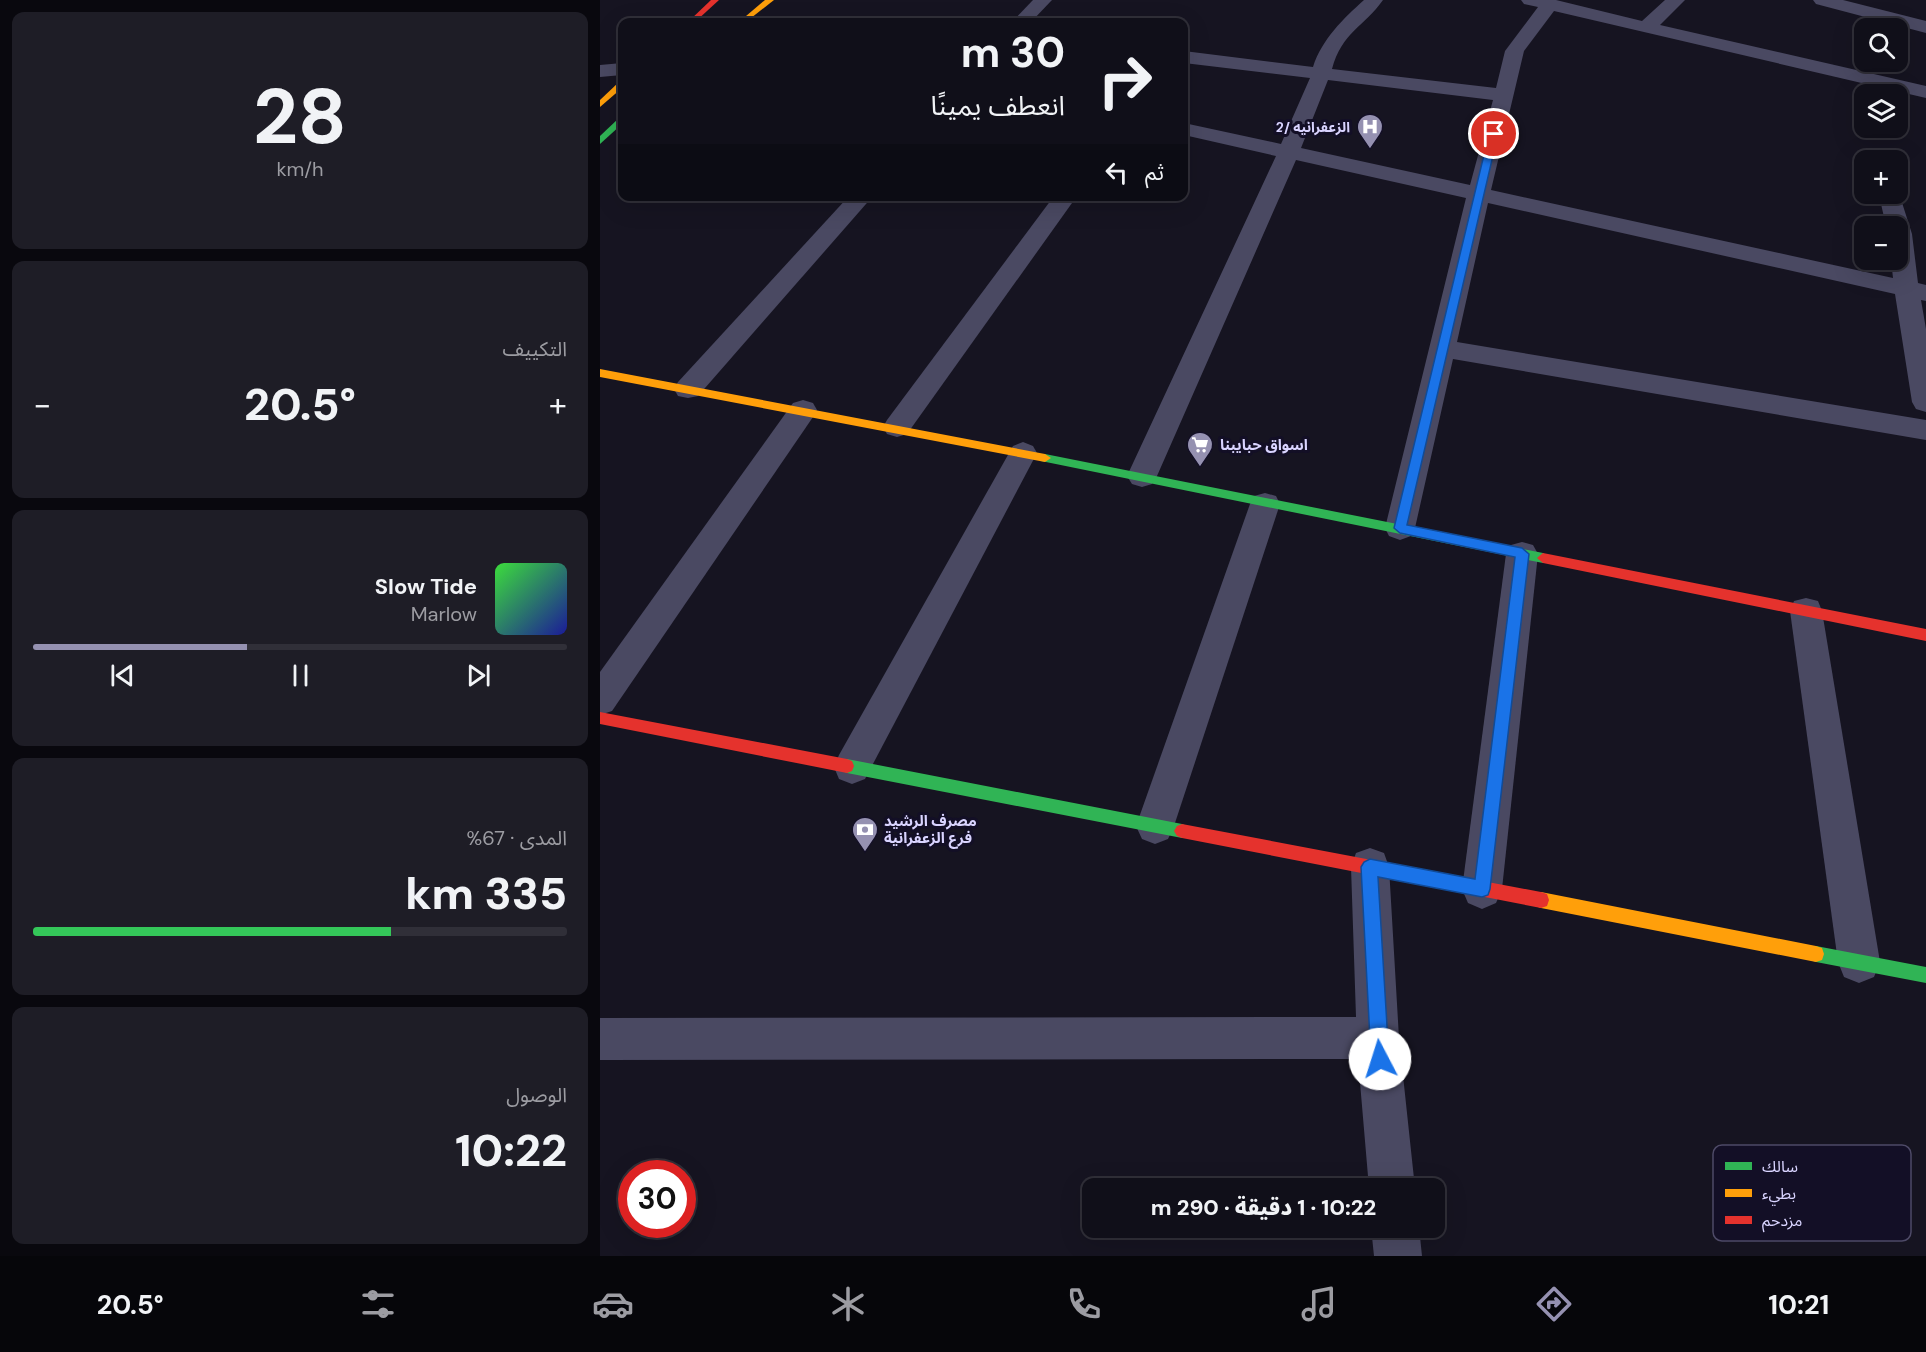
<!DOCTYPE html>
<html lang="ar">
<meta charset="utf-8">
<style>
:root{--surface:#100f19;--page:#1e1d26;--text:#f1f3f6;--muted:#9c9ca2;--line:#302f38;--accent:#9591b1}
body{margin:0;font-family:"DM Sans","Noto Sans Arabic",sans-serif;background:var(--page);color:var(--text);direction:rtl;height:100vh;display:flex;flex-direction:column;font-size:22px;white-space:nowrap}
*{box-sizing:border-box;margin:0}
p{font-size:20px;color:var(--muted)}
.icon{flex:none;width:33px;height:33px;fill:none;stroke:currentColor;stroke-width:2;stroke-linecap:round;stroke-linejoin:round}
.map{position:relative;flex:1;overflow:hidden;direction:ltr}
.panel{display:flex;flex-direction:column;gap:12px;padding:12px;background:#09080e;width:600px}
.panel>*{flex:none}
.top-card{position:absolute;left:18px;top:18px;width:570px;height:183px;border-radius:12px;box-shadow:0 6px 24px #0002,0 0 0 2px var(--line);direction:rtl;background:#100f19;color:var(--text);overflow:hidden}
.controls{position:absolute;left:1254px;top:18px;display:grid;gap:12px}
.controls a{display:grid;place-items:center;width:54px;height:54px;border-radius:12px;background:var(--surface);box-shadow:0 6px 24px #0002,0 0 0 2px var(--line);font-size:30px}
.speed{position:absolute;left:18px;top:1160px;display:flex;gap:12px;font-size:30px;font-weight:700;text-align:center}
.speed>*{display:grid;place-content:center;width:78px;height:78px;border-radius:50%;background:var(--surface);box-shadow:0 6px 24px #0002,0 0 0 2px var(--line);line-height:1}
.speed .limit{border:9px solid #d22;background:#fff;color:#111}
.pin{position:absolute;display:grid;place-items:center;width:51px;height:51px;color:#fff;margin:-26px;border:3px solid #fff;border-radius:50%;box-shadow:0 2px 6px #0007}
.me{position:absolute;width:66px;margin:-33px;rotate:355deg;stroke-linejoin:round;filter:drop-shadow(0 0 4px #0008)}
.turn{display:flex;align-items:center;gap:21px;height:126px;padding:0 24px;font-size:27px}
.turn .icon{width:78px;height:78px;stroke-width:2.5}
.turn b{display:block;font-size:42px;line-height:51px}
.then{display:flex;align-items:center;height:57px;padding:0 24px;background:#0003;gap:12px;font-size:22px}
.big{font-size:45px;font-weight:800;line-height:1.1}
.panel .card{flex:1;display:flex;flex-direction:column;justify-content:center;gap:9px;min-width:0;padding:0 21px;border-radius:12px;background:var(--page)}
.panel .dial{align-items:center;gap:0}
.dial b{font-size:78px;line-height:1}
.song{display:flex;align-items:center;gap:18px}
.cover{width:72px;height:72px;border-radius:9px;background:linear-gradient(135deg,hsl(120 70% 55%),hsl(240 70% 35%))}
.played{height:6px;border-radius:3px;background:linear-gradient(90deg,var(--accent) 40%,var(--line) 40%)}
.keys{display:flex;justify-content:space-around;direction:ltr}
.heat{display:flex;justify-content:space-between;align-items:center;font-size:33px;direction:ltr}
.charge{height:9px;border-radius:4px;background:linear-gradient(90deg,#34c759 67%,var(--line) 0)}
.trip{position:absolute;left:482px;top:1178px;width:363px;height:60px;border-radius:12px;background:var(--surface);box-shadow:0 6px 24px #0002,0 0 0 2px var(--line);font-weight:800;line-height:60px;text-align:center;direction:rtl}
.menu{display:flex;height:96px;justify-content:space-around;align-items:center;background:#06060a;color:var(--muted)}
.menu .icon{width:42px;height:42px}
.menu .current{color:var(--accent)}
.menu b{font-size:27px;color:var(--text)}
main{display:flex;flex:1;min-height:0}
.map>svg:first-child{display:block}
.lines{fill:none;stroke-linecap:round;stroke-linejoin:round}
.street{fill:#4a4962;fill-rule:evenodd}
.fast{fill:#30b455;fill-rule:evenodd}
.slow{fill:#ff9f0a;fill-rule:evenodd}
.jam{fill:#e5322d;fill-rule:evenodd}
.route{fill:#1a73e8;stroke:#114b97;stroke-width:1.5}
.labels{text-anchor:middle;stroke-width:6;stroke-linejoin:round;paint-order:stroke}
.far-poi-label{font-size:14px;font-weight:bold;fill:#d9d4ff;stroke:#130f26;text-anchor:end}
.poi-label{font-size:15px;font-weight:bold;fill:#d9d4ff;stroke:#130f26;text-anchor:start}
.key{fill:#130f26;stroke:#4e4a67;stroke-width:1.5}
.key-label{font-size:16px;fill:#d9d4ff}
</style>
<main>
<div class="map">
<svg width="1326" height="1256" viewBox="0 0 1326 1256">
<rect width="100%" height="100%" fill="#161421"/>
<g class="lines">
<g class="street">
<path d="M433,0H452L431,22H412Z"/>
<path d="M764,0H783C764,27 742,32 732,69L896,88L905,51L938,7L924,4L921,0H956L1042,21L1065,0H1085L1060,25L1326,86V98L954,11L924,51L891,190L1293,278L1291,260H1298V226H1286L1279,195L1298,194V190L1312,234L1318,283L1326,285V301L1321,300L1326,329V412L1316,409L1312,402L1295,294L888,203L857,342L1326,420V440L853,359L815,528L811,536L800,540L789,536L785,528L866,198L696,160L557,476L552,484L542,487L532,484L527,476L676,156L584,135V123L681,144L710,78L584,63V51L713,67C722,39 743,19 764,0ZM728,80L893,100L870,185L701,148Z"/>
<path d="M1213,0H1243L1326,21V33L1216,4Z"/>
<path d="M22,63V75L0,77V65Z"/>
<path d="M249,196H273L98,396L88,398L78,396L74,389L78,382Z"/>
<path d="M454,196H477L307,434L297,437L287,434L283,427L287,420Z"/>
<path d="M203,400L213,403L217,410L213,417L12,711L0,715V672L193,403Z"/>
<path d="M423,442L433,446L437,453L265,779L252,784L239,779L234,767L239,755L413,446Z"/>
<path d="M665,493L676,496L680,504L574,826L568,839L555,844L542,839L536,826L650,504L654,496Z"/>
<path d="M922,542L933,545L938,554L902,889L896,903L882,909L868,903L862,889L906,554L911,545Z"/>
<path d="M1206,598L1218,601L1222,611L1280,962L1274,977L1259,983L1244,977L1238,962L1190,611L1194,601Z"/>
<path d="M770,848L784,853L789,867L799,1038L815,1188H769L758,1059L0,1060V1018L756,1017L751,867L756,853Z"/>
<path d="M771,1227H819L822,1256H774Z"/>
</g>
<g class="fast">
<path d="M19,118H22V124L0,144V136Z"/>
<path d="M445,454L943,553L949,558L943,563L441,461L439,458L441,455Z"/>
<path d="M247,759L582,824L587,826L590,831L587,836L582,838L247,773L242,771L240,766L242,761Z"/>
<path d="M1216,946L1326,967V983L1216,962L1210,960L1208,954L1210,948Z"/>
</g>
<g class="slow">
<path d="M165,0H174L146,22H139Z"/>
<path d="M19,82H22V88L0,107V100Z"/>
<path d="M0,369L445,454L451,458L445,462L0,377Z"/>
<path d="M941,892L1216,946L1222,948L1224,954L1222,960L1216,962L941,908L935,906L933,900L935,894Z"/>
</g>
<g class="jam">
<path d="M111,0H119L95,22H88Z"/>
<path d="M943,553L1326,629V641L943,563L937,558Z"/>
<path d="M0,712L247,759L252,761L254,766L252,771L247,773L0,724Z"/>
<path d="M582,824L941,892L947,894L949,900L947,906L941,908L582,838L577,836L574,831L577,826Z"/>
</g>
</g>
<path class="route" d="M894,131L898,134L807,525L922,548L929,554L890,889L888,895L882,897L778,877L789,1059L787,1065L780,1068L774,1065L771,1059L761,867L764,862L770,859L875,879L915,557L800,533L794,528L889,134Z"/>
<defs>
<symbol id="hospital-pin" viewBox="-11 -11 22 30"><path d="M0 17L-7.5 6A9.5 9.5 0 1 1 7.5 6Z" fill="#9591b1" stroke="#130f26"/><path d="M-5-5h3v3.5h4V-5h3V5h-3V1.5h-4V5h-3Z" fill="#fff"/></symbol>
<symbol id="supermarket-pin" viewBox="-11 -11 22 30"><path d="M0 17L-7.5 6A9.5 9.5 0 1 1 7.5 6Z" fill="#9591b1" stroke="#130f26"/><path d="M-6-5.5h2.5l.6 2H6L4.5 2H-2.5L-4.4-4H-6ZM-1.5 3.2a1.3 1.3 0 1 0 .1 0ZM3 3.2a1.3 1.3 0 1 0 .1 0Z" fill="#fff"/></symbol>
<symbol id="bank-pin" viewBox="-11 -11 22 30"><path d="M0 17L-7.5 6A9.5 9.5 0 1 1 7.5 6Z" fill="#9591b1" stroke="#130f26"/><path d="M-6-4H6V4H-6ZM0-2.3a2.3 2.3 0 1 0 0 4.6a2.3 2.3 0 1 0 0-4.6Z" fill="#fff"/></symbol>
</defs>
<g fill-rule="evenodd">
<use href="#hospital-pin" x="755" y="112" width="30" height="40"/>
<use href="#supermarket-pin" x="585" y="430" width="30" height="40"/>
<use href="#bank-pin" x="250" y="815" width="30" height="40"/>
</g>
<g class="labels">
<g class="far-poi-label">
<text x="750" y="132">الزعفرانيه /2</text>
</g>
<g class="poi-label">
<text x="620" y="450">اسواق حبايبنا</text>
<text x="284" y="826">مصرف الرشيد<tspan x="284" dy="17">فرع الزعفرانية</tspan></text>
</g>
</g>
<rect x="1113" y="1145" width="198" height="96" rx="9" class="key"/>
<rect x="1125" y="1162" width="27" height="8" fill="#30b455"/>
<rect x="1125" y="1189" width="27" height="8" fill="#ff9f0a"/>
<rect x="1125" y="1216" width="27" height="8" fill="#e5322d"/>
<g class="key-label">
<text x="1162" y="1172">سالك</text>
<text x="1162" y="1199">بطيء</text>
<text x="1162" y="1226">مزدحم</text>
</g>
</svg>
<div class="controls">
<a><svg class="icon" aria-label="search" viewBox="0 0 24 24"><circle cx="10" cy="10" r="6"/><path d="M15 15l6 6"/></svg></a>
<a><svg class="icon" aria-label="layers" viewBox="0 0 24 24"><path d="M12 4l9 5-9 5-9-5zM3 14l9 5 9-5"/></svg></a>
<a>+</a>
<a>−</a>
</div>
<div class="speed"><div class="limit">30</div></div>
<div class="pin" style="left:894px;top:134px;background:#d93025"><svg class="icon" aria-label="arrive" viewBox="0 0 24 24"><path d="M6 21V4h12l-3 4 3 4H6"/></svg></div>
<svg class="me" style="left:780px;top:1059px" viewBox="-20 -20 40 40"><circle r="19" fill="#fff"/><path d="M0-13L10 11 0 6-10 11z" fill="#1a73e8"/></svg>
<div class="trip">10:22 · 1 دقيقة · 290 m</div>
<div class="top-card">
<div class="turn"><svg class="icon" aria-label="right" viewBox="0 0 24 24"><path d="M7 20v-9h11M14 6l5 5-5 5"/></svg><div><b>30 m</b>انعطف يمينًا</div></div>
<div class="then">ثم<svg class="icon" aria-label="left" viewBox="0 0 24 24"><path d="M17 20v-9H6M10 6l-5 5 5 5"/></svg></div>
</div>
</div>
<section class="panel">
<div class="card dial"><b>28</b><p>km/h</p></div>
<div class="card"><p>التكييف</p>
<div class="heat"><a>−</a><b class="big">20.5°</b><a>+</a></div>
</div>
<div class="card">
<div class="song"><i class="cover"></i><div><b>Slow Tide</b><p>Marlow</p></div></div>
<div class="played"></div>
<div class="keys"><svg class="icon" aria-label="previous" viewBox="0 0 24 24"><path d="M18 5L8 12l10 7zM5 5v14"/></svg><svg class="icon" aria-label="pause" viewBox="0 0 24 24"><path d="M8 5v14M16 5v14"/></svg><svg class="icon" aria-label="next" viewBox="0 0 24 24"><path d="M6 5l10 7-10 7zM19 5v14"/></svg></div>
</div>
<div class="card"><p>المدى · 67%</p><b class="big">335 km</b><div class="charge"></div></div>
<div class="card"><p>الوصول</p><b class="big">10:22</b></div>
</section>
</main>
<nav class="menu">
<b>10:21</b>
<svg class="icon current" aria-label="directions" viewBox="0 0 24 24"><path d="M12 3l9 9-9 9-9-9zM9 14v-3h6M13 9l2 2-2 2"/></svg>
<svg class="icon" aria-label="music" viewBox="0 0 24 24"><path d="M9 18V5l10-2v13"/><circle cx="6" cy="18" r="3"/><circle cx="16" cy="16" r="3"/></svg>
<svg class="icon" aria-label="phone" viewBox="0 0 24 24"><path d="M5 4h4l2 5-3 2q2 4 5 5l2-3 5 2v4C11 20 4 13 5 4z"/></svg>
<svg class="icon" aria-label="climate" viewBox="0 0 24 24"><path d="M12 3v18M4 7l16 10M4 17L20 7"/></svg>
<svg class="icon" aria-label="car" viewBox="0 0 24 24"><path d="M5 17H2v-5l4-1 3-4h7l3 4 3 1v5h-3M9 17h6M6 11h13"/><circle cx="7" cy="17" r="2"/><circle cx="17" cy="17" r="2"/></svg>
<svg class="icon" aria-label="filters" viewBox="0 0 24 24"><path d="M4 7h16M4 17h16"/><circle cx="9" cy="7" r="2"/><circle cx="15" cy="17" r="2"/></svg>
<b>20.5°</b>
</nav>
